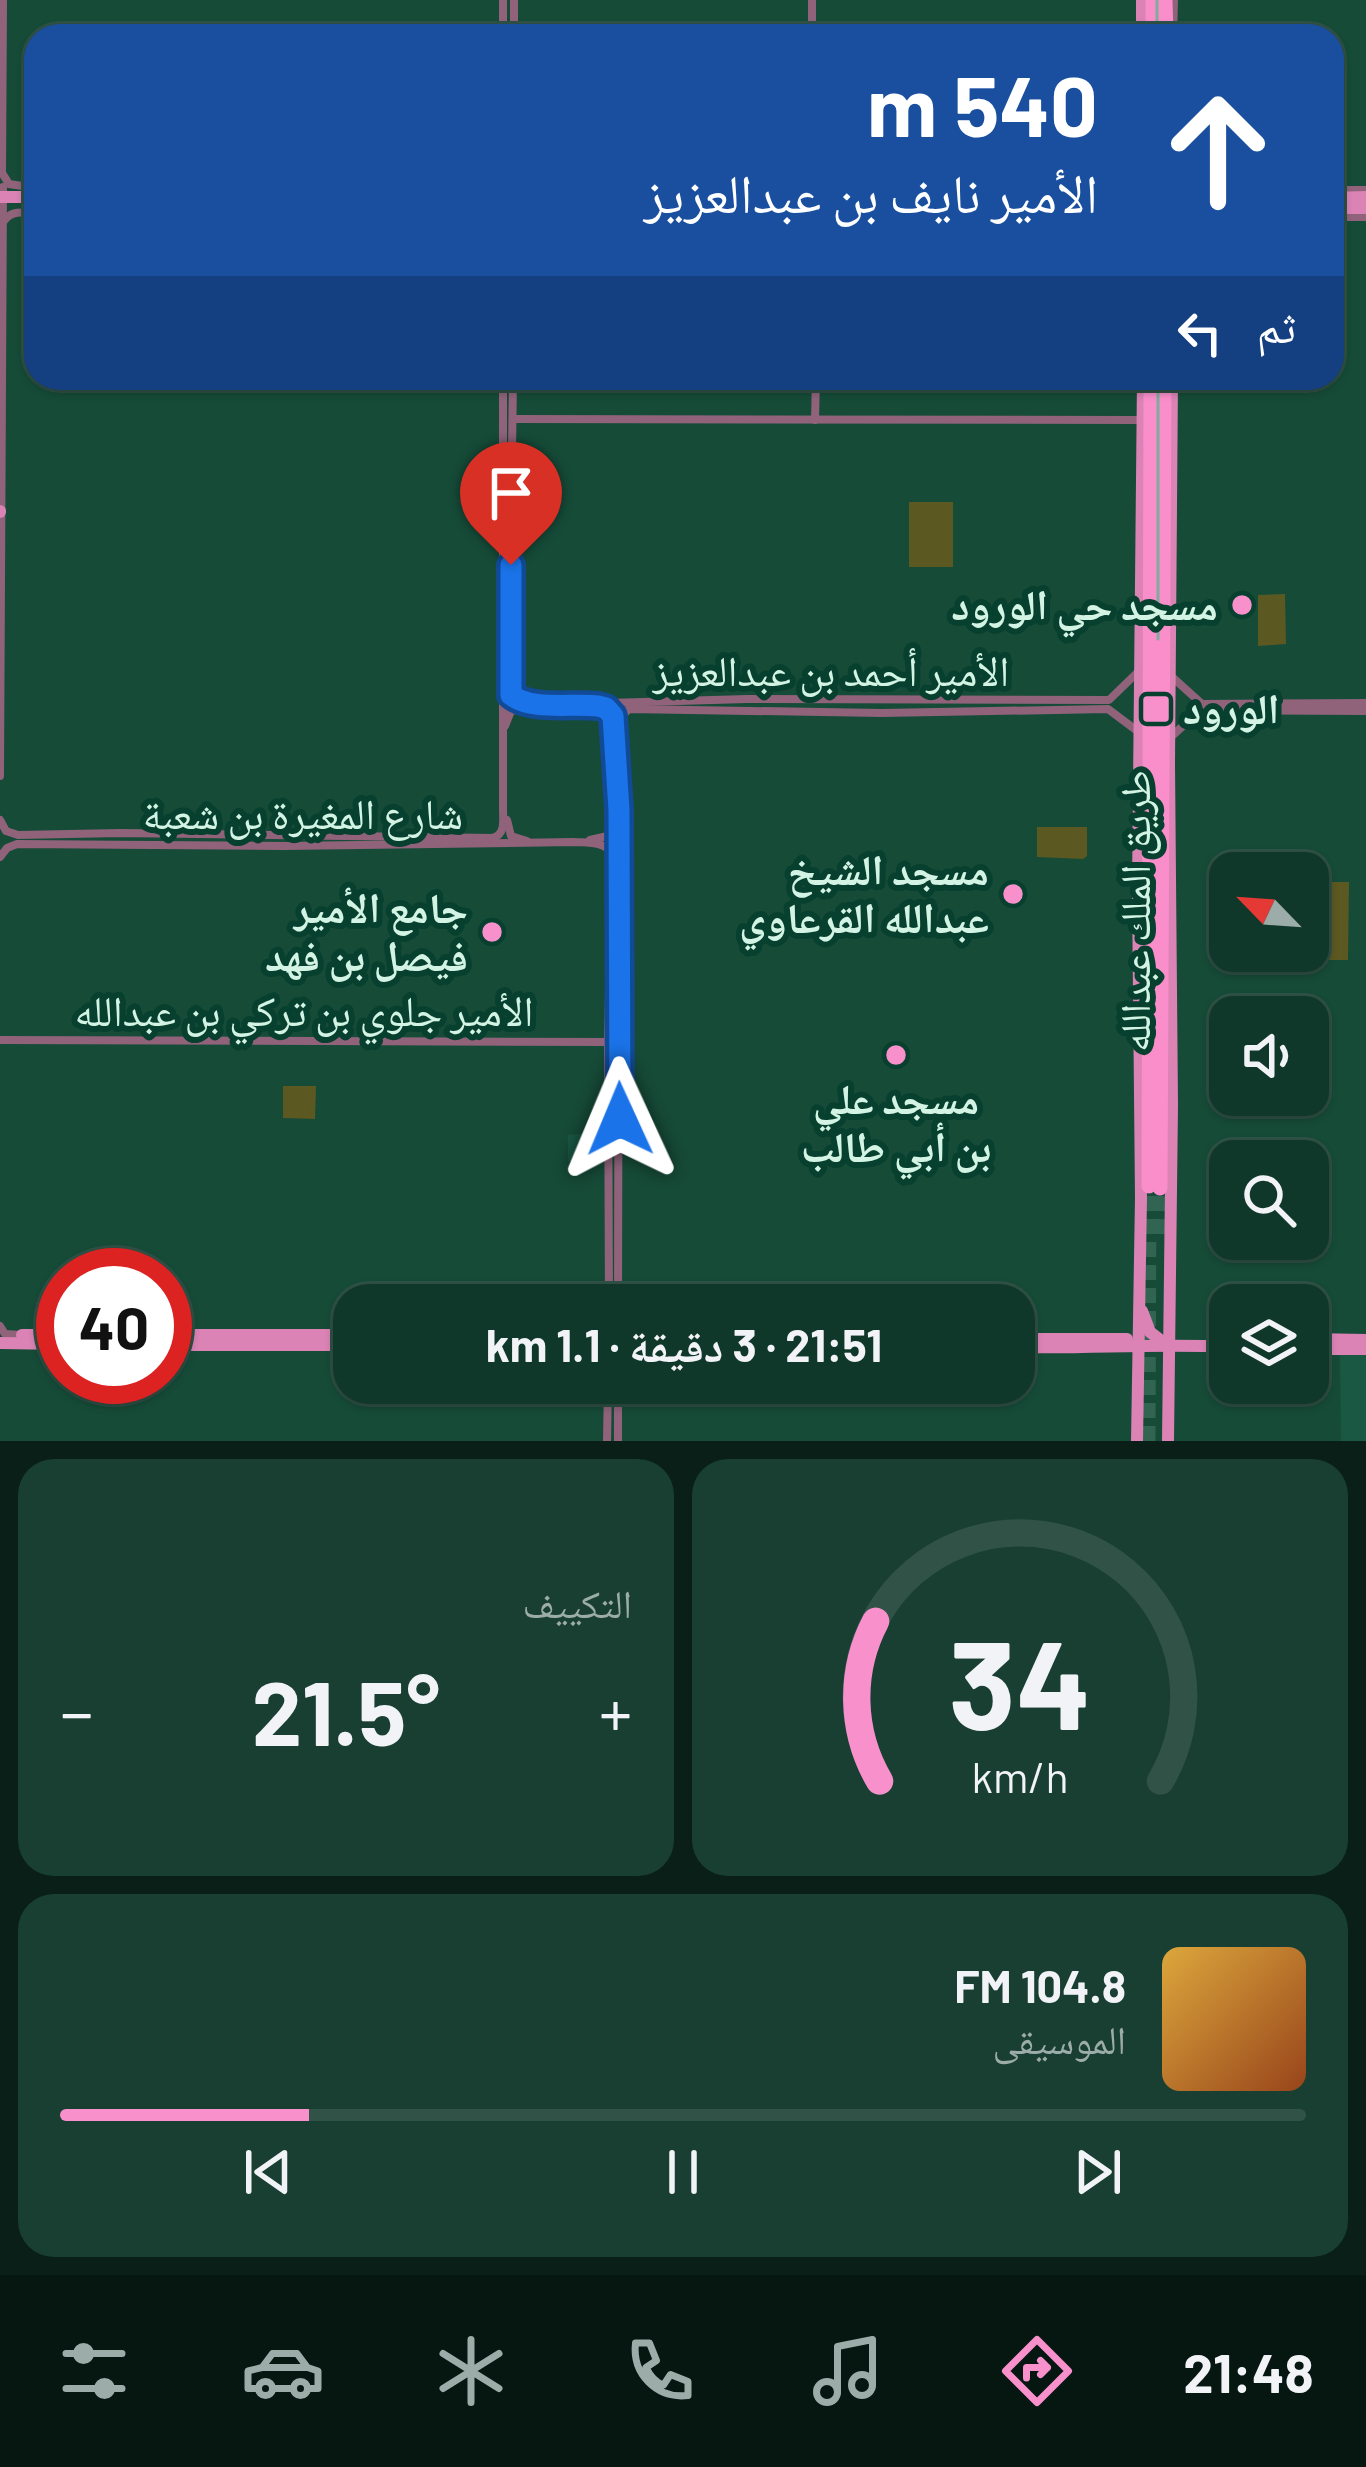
<!DOCTYPE html>
<html lang="ar">
<meta charset="utf-8">
<style>
:root{--surface:#10382a;--page:#193f32;--text:#f1f3f6;--muted:#9caca8;--line:#305247;--accent:#f890cb}
body{margin:0;font-family:Barlow,"Noto Naskh Arabic",sans-serif;background:var(--page);color:var(--text);direction:rtl;height:100vh;display:flex;flex-direction:column;font-size:45px;white-space:nowrap}
*{box-sizing:border-box;margin:0}
p{font-size:39px;color:var(--muted)}
.icon{flex:none;width:66px;height:66px;fill:none;stroke:currentColor;stroke-width:2;stroke-linecap:round;stroke-linejoin:round}
.map{position:relative;height:1441px;overflow:hidden;direction:ltr}
.side{display:flex;flex-direction:column;gap:18px;padding:18px;background:#091f17;flex:1}
.side>*{flex:none}
.hud{position:absolute;left:24px;top:24px;width:1320px;height:366px;border-radius:36px;box-shadow:0 3px 9px #0004,0 0 0 3px var(--line);direction:rtl;background:#1a4fa0;color:#fff;overflow:hidden}
.needle{width:78px;rotate:295deg}
.tools{position:absolute;left:1209px;top:852px;display:grid;gap:24px}
.tools a{display:grid;place-items:center;width:120px;height:120px;border-radius:24px;background:var(--surface);box-shadow:0 3px 9px #0004,0 0 0 3px var(--line);font-size:60px}
.speed{position:absolute;left:36px;top:1248px;display:flex;gap:24px;font-size:60px;font-weight:700;text-align:center}
.speed>*{display:grid;place-content:center;width:156px;height:156px;border-radius:50%;background:var(--surface);box-shadow:0 3px 9px #0004,0 0 0 3px var(--line);line-height:1}
.speed .limit{border:18px solid #d22;background:#fff;color:#111}
.pin{position:absolute;display:grid;place-items:center;width:102px;height:102px;color:#fff;margin:-123px -51px;border-radius:50% 50% 50% 0;rotate:-45deg;box-shadow:0 0 12px #0007}
.pin .icon{rotate:45deg}
.me{position:absolute;width:132px;margin:-66px;rotate:359deg;stroke-linejoin:round;filter:drop-shadow(0 0 9px #0008)}
.turn{display:flex;align-items:center;gap:42px;height:252px;padding:0 48px;font-size:54px}
.turn .icon{width:156px;height:156px;stroke-width:2.5}
.turn b{display:block;font-size:84px;line-height:102px}
.then{display:flex;align-items:center;height:114px;padding:0 48px;background:#0003;gap:24px;font-size:45px}
.big{font-size:90px;font-weight:700;line-height:1.1}
.side .widget{flex:1;display:flex;flex-direction:column;justify-content:center;gap:18px;min-width:0;padding:0 42px;border-radius:36px;background:var(--page)}
.side .dial{align-items:center;gap:0}
.dial svg{height:312px;overflow:visible;fill:none;stroke:var(--line);stroke-width:7;stroke-linecap:round;text-anchor:middle}
.dial text{fill:var(--text);stroke:none}
.song{display:flex;align-items:center;gap:36px}
.cover{width:144px;height:144px;border-radius:18px;background:linear-gradient(135deg,hsl(40 70% 55%),hsl(20 70% 35%))}
.played{height:12px;border-radius:6px;background:linear-gradient(90deg,var(--accent) 20%,var(--line) 20%)}
.keys{display:flex;justify-content:space-around;direction:ltr}
.heat{display:flex;justify-content:space-between;align-items:center;font-size:66px;direction:ltr}
.side .tiles{flex:1;display:grid;gap:18px;grid-template-columns:1fr 1fr}
.widget:last-child{grid-column:span 2}
.trip{position:absolute;left:333px;top:1284px;width:702px;height:120px;border-radius:36px;background:var(--surface);box-shadow:0 3px 9px #0004,0 0 0 3px var(--line);font-weight:700;line-height:120px;text-align:center;direction:rtl}
.dock{display:flex;height:192px;justify-content:space-around;align-items:center;background:#061611;color:var(--muted)}
.dock .icon{width:84px;height:84px}
.dock .on{color:var(--accent)}
.dock b{font-size:54px;color:var(--text)}
.map>svg:first-child{display:block}
.built{fill:#1a5844}
.green{fill:#5b5822}
.lines{fill:none;stroke-linecap:round;stroke-linejoin:round}
.highway-tunnel{stroke:#326452;stroke-width:15;stroke-dasharray:15 8;stroke-linecap:butt}
.minor{stroke:#90637b;stroke-width:8}
.major{stroke:#db83b5;stroke-width:12}
.highway{stroke:#f98ecb;stroke-width:15}
.rail{stroke:#81ab9a;stroke-width:3}
.major-bridge{stroke:#db83b5;stroke-width:12}
.route-casing{stroke:#114b97;stroke-width:30}
.route{stroke:#1a73e8;stroke-width:21}
.poi-dot{fill:#f890cb;stroke:#07402e;stroke-width:4.5}
.labels{text-anchor:middle;stroke-width:12;stroke-linejoin:round;paint-order:stroke}
.poi-label{font-size:42px;font-weight:bold;fill:#d3f4e5;stroke:#07402e;text-anchor:end}
.street-label{font-size:42px;fill:#d3f4e5;stroke:#07402e}
</style>
<div class="map">
<svg width="1366" height="1441" viewBox="0 0 1366 1441">
<rect width="100%" height="100%" fill="#164b38"/>
<g class="built">
<path d="M591,1131H598L604,1135V1161H568V1135L590,1133Z"/>
<path d="M1340,1355H1366V1441H1341Z"/>
</g>
<g class="green">
<rect x="909" y="502" width="44" height="65"/>
<path d="M1285,594L1286,644L1258,646V595Z"/>
<path d="M1037,827H1087V856L1083,859L1037,857Z"/>
<path d="M1308,882H1349L1348,960H1303V951H1308Z"/>
<path d="M283,1086H316L315,1119L283,1118Z"/>
</g>
<g class="lines">
<g class="highway-tunnel">
<path d="M1159,1234L1160,1188"/>
<path d="M1148,1441L1149,1186"/>
</g>
<g class="minor">
<path d="M3,0L2,173L9,184L36,188"/>
<path d="M514,0V36"/>
<path d="M812,0V36"/>
<path d="M503,36V0"/>
<path d="M1173,36L1174,0"/>
<path d="M1332,190H1366"/>
<path d="M1332,217H1366"/>
<path d="M2,224C10,209 21,213 36,213"/>
<path d="M513,378L509,674C510,704 515,698 540,705L747,699L1109,700L1141,669"/>
<path d="M513,419L1141,420"/>
<path d="M815,420L816,378"/>
<path d="M1171,676L1202,704L1366,703"/>
<path d="M595,706L606,708L613,716L619,810"/>
<path d="M505,726L511,711L532,706"/>
<path d="M616,737L620,718L629,709L882,713L1108,709L1140,733"/>
<path d="M1171,737L1200,710L1366,711"/>
<path d="M0,776L3,187"/>
<path d="M0,820L6,831L18,835L120,833L492,838C506,835 503,820 503,808V378"/>
<path d="M507,820L511,836L527,841"/>
<path d="M590,840L612,835L615,825"/>
<path d="M0,857L7,848L17,844L285,846L574,842C587,843 606,841 612,854L608,1042L609,1305"/>
<path d="M0,1040L608,1042"/>
<path d="M618,1305L619,810"/>
<path d="M0,1326L5,1334L22,1335"/>
<path d="M618,1383V1441"/>
<path d="M607,1441L608,1383"/>
</g>
<g class="major">
<path d="M1142,36V0"/>
<path d="M1332,198L1366,197"/>
<path d="M1332,208H1366"/>
<path d="M0,511V512"/>
<path d="M1142,1311L1150,1332L1168,1346"/>
<path d="M22,1335H63"/>
<path d="M165,1335H354"/>
<path d="M1014,1339H1127"/>
<path d="M1308,1339L1366,1340"/>
<path d="M0,1343L63,1344"/>
<path d="M165,1345H354"/>
<path d="M1014,1347C1086,1349 1158,1343 1230,1347"/>
<path d="M1308,1349H1366"/>
<path d="M1137,1441L1141,1198L1138,889L1143,378"/>
<path d="M1168,1441L1172,1105L1169,764L1172,378"/>
</g>
<g class="highway">
<path d="M1165,0L1166,36"/>
<path d="M1153,36V0"/>
<path d="M1149,1186L1151,378"/>
<path d="M1160,1188L1164,378"/>
</g>
<g class="rail">
<path d="M1157,36V0"/>
<path d="M1158,378V639"/>
</g>
<path class="major-bridge" d="M0,197H36"/>
</g>
<g class="lines">
<defs>
<path id="route" d="M511,565V695C532,711 571,703 598,706L606,708L613,716L619,810L620,1119"/>
</defs>
<use href="#route" class="route-casing"/>
<use href="#route" class="route"/>
</g>
<g class="poi-dot">
<circle cx="1242" cy="605" r="12"/>
<rect x="1141" y="694" width="30" height="30" rx="6"/>
<circle cx="1013" cy="894" r="12"/>
<circle cx="492" cy="932" r="12"/>
<circle cx="896" cy="1055" r="12"/>
</g>
<g class="labels">
<g class="poi-label">
<text x="1218" y="620">مسجد حي الورود</text>
<text x="1183" y="724" text-anchor="start">الورود</text>
<text x="989" y="885">مسجد الشيخ<tspan x="989" dy="48">عبدالله القرعاوي</tspan></text>
<text x="468" y="923">جامع الأمير<tspan x="468" dy="48">فيصل بن فهد</tspan></text>
<text x="896" y="1114" text-anchor="middle">مسجد علي<tspan x="896" dy="48">بن أبي طالب</tspan></text>
</g>
<g class="street-label">
<text x="831" y="686">الأمير أحمد بن عبدالعزيز</text>
<text x="303" y="829">شارع المغيرة بن شعبة</text>
<text transform="translate(1135 911) rotate(-90)" y="15">طريق الملك عبدالله</text>
<text x="304" y="1026">الأمير جلوي بن تركي بن عبدالله</text>
</g>
</g>
</svg>
<div class="tools">
<a><svg class="needle" viewBox="-14 -14 28 28"><path d="M0-13l5 13h-10z" fill="#e53935"/><path d="M0 13l5-13h-10z" fill="#9caca8"/></svg></a>
<a><svg class="icon" aria-label="sound" viewBox="0 0 24 24"><path d="M4 9h4l5-4v14l-5-4H4zM17 9q2 3 0 6"/></svg></a>
<a><svg class="icon" aria-label="search" viewBox="0 0 24 24"><circle cx="10" cy="10" r="6"/><path d="M15 15l6 6"/></svg></a>
<a><svg class="icon" aria-label="layers" viewBox="0 0 24 24"><path d="M12 4l9 5-9 5-9-5zM3 14l9 5 9-5"/></svg></a>
</div>
<div class="speed"><div class="limit">40</div></div>
<div class="pin" style="left:511px;top:565px;background:#d93025"><svg class="icon" aria-label="arrive" viewBox="0 0 24 24"><path d="M6 21V4h12l-3 4 3 4H6"/></svg></div>
<svg class="me" style="left:620px;top:1119px" viewBox="-20 -20 40 40"><path d="M0-17L14 15 0 8-14 15z" fill="#1a73e8" stroke="#fff" stroke-width="4"/></svg>
<div class="trip">21:51 · 3 دقيقة · 1.1 km</div>
<div class="hud">
<div class="turn"><svg class="icon" aria-label="ahead" viewBox="0 0 24 24"><path d="M12 20V5M6 11l6-6 6 6"/></svg><div><b>540 m</b>الأمير نايف بن عبدالعزيز</div></div>
<div class="then">ثم<svg class="icon" aria-label="left" viewBox="0 0 24 24"><path d="M17 20v-9H6M10 6l-5 5 5 5"/></svg></div>
</div>
</div>
<section class="side">
<div class="tiles">
<div class="widget dial"><svg viewBox="0 0 100 80">
<path d="M14 69A42 42 0 1 1 86 69"/>
<path d="M14 69A42 42 0 0 1 13 28" stroke="#f890cb"/>
<text x="50" y="56" font-size="32" font-weight="700">34</text>
<text x="50" y="72" font-size="11">km/h</text>
</svg></div>
<div class="widget"><p>التكييف</p>
<div class="heat"><a>−</a><b class="big">21.5°</b><a>+</a></div>
</div>
<div class="widget">
<div class="song"><i class="cover"></i><div><b>104.8 FM</b><p>الموسيقى</p></div></div>
<div class="played"></div>
<div class="keys"><svg class="icon" aria-label="previous" viewBox="0 0 24 24"><path d="M18 5L8 12l10 7zM5 5v14"/></svg><svg class="icon" aria-label="pause" viewBox="0 0 24 24"><path d="M8 5v14M16 5v14"/></svg><svg class="icon" aria-label="next" viewBox="0 0 24 24"><path d="M6 5l10 7-10 7zM19 5v14"/></svg></div>
</div>
</div>
</section>
<nav class="dock">
<b>21:48</b>
<svg class="icon on" aria-label="directions" viewBox="0 0 24 24"><path d="M12 3l9 9-9 9-9-9zM9 14v-3h6M13 9l2 2-2 2"/></svg>
<svg class="icon" aria-label="music" viewBox="0 0 24 24"><path d="M9 18V5l10-2v13"/><circle cx="6" cy="18" r="3"/><circle cx="16" cy="16" r="3"/></svg>
<svg class="icon" aria-label="phone" viewBox="0 0 24 24"><path d="M5 4h4l2 5-3 2q2 4 5 5l2-3 5 2v4C11 20 4 13 5 4z"/></svg>
<svg class="icon" aria-label="climate" viewBox="0 0 24 24"><path d="M12 3v18M4 7l16 10M4 17L20 7"/></svg>
<svg class="icon" aria-label="car" viewBox="0 0 24 24"><path d="M5 17H2v-5l4-1 3-4h7l3 4 3 1v5h-3M9 17h6M6 11h13"/><circle cx="7" cy="17" r="2"/><circle cx="17" cy="17" r="2"/></svg>
<svg class="icon" aria-label="filters" viewBox="0 0 24 24"><path d="M4 7h16M4 17h16"/><circle cx="9" cy="7" r="2"/><circle cx="15" cy="17" r="2"/></svg>
</nav>
